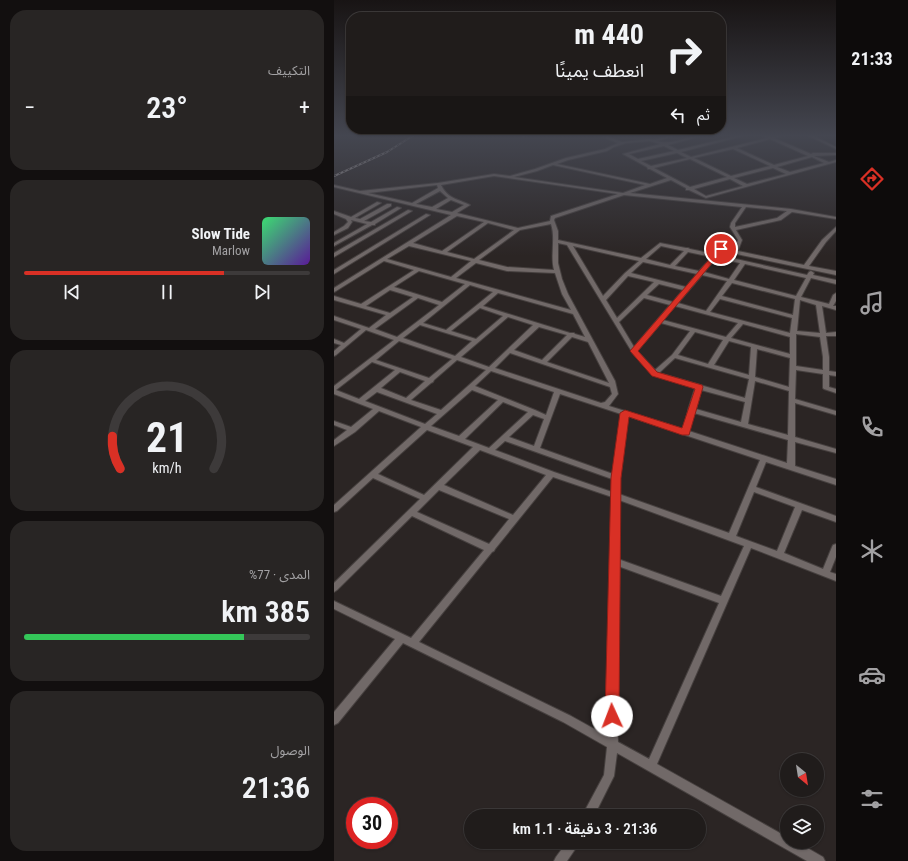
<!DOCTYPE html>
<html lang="ar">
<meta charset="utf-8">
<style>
:root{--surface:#201c1b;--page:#282524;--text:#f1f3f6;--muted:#a2a1a3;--line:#3d3a3a;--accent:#d93025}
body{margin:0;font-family:"Roboto Condensed","Noto Sans Arabic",sans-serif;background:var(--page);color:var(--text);direction:rtl;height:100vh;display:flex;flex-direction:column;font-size:15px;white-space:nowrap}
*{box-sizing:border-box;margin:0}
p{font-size:13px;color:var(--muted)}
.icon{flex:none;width:22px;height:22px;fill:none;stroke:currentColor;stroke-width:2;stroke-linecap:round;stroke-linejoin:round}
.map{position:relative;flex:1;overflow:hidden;direction:ltr}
.drawer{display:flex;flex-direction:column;gap:10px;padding:10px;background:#120f0f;width:334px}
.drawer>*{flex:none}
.top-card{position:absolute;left:12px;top:12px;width:380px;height:122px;border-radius:16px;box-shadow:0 1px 3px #0004,0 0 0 1px var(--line);direction:rtl;background:#201c1b;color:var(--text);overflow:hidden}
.needle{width:26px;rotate:150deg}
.buttons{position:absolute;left:446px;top:753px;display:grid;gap:8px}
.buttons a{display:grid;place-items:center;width:44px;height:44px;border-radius:50%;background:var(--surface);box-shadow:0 1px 3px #0004,0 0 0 1px var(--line);font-size:20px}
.speed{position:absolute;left:12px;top:797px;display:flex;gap:8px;font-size:20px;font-weight:700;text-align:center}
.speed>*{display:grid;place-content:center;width:52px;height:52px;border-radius:50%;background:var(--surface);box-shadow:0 1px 3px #0004,0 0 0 1px var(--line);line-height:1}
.speed .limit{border:6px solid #d22;background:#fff;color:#111}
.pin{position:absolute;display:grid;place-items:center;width:34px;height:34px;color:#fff;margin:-17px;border:2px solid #fff;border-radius:50%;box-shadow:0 1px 4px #0007}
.me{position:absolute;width:44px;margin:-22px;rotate:358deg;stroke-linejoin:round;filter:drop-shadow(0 0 3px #0008)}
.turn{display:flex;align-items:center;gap:14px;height:84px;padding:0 16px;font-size:18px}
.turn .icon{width:52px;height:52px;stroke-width:2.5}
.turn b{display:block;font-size:28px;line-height:34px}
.then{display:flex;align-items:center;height:38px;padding:0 16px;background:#0003;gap:8px;font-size:15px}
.big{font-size:30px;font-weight:600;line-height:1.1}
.drawer .card{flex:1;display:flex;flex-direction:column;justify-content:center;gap:6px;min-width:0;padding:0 14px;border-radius:16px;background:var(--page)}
.drawer .dial{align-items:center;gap:0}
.dial svg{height:104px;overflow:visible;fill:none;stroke:var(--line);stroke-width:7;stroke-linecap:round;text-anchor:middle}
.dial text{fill:var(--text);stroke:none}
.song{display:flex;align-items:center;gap:12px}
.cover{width:48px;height:48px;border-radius:6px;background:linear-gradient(135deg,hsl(140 70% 55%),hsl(270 70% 35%))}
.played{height:4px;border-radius:2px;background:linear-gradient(90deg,var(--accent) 70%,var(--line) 70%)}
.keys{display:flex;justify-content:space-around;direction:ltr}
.heat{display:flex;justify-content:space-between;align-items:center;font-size:22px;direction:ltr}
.charge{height:6px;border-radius:3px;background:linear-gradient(90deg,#34c759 77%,var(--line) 0)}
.trip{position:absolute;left:130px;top:809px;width:242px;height:40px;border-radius:20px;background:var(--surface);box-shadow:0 1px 3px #0004,0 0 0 1px var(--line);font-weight:600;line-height:40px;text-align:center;direction:rtl}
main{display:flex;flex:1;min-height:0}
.tab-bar{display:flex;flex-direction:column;width:72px;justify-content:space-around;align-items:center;background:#0d0b0b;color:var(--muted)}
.tab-bar .icon{width:28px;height:28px}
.tab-bar .selected{color:var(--accent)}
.tab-bar b{font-size:18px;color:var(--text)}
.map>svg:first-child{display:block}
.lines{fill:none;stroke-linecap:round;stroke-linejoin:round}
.minor-casing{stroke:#46403f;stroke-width:2}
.minor{fill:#716968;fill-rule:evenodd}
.rail-casing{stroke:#aba5a5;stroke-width:2}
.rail{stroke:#2b2524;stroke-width:1;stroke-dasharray:2.5;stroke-linecap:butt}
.route{fill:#d93025;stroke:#8d1f18}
</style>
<main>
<nav class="tab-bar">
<b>21:33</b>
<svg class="icon selected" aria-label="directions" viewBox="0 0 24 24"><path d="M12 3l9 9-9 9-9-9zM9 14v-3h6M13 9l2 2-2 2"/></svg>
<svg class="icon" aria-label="music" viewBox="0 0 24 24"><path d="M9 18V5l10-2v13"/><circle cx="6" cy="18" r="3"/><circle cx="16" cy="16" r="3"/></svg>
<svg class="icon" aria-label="phone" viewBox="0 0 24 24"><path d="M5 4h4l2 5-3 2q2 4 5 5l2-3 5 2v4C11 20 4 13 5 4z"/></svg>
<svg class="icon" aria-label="climate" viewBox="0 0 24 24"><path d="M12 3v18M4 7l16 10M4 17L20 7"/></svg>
<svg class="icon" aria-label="car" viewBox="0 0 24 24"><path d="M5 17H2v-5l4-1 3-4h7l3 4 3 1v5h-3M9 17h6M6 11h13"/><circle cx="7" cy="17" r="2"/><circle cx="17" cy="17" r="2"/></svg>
<svg class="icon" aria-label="filters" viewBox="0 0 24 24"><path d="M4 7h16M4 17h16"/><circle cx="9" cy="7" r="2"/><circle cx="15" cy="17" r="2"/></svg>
</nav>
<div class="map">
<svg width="502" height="861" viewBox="0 0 502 861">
<rect width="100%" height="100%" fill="#2b2524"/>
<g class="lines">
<defs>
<g id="minor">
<path d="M188,135H195L189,137L187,136Z"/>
<path d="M264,135H270L288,142L316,139C324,141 334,135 343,135L323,141C338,146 355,135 371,135L334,145L344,150L406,135H413L347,152L357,157L433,138L427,135C431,135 434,137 438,137C442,137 447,135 452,135L440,138L477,154L479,153H502V155L480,156L495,162L502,160V162L372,198L355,190H352V188L337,180L296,193L457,209L502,217V219L458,212L447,220L402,230L408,240L404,251L470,265L488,240L502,227V231L492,242L475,266L502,271V275L388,251L384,255L473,275L475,272L477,271L480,273L479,275L502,280V284L477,278L467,297L495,304L499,295L502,293V301L499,306H502V310L488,306L492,333L502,332V336H492L495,357V371L502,372V376L495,375V387L502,389V393L490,389L489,388V374L462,370L461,399L502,411V415L461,403V437L502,449V453L461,442V466L502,479V485L432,462L422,487L502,516V522L468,510L450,553L489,569L498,547L499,545L502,544V557L496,572L502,574V581L417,548L323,764L453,837V842H463L489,857L491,861H473L283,753L280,776L260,816H248L270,775L273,747L229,722L69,643L4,723L0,725V712L61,639L0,609V601L77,638L150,550L78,516L3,590L0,592V583L86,499L39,478L3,511L0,512V505L87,427L45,411L21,432L0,446V440L13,430L0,425V421L17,427L39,409L0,394V386L60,340L32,330L2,355L0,356V351L7,345L0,343V339L10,343L27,329L0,320V316L35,328L52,315L0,300V296L27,304L80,270L50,261L2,291L0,292V288L117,215L0,187V185L26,191L104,183L160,174L176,176L201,169L232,158L271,149L284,143ZM436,139L474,156L440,165L403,148ZM316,141L326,144L289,154L313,167L314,169H316L333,178L316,184L223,164L234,160L273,151L280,147L292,143ZM330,146L340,151L304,159L295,154ZM399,149L436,166L397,176L360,158ZM343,153L353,158L317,166L307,161ZM478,157L490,163L456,172L443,167ZM356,159L393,177L356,187L320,168ZM219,165L311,185L289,193L180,177L203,171ZM439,168L452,174L413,184L400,178ZM160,176L284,194L217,216L216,221L184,228L123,213L136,205C124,199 114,199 107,185ZM396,179L409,186L372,196L360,189ZM103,185L104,188L78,203L34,193ZM106,191L114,198L98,207L82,204ZM290,195L408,207L397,223L396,227L404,240L400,250L387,248H385L380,254L356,249L354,248H352L326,243L307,258L224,240V231L220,220L221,218ZM117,200L130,205L118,212L102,209ZM412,207L453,211L443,218L401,227V223ZM123,216L150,222L108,251L79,243ZM154,223L180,230L140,259L113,252ZM217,224C222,239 216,255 220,270L173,267L145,260L186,230ZM224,243L233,245L298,352L319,375L361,388L354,410V411L349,429L275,406L284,394L281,381L234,294L228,279L224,263ZM75,246L137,261L117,277L53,259ZM239,246L305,261L291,273L269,296ZM327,246L350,251L336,265L312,259ZM354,252L378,257L365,271L341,266ZM382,258L406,263L395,279L370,272ZM309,262L363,274L352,287L297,273ZM142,263L173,271L221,273L228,294L237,310L122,278ZM411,264L472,278L462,296L400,280ZM85,271L131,284L108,302L60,287ZM368,275L393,281L372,311L344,303ZM294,276L320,282L283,318L272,300ZM398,283L461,299L459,315L388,296ZM325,284L349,290L339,302L313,295ZM136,285L159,292L112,330L89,323ZM56,290L79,297L56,313L32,306ZM164,293L239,314L251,337L241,334L240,333H236L149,306ZM84,298L105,305L63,337L41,329ZM310,298L336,305L300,347L285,322ZM386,299L458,318L456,333L376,312ZM466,300L482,305L486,333L463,331ZM341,306L404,323L392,337L329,320ZM146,308L169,316L142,339L117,331ZM174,317L199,325L155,367L127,357ZM327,323L356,331L338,355L321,370L303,351ZM409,324L456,337V354L397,338ZM86,325L138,341L121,356L69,338ZM205,327L233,335L208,360L180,350ZM361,332L389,340L374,364L344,355ZM462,334L486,337L489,357V370L462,366ZM238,337L254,342L275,383L213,362ZM65,341L118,359L95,378L42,360ZM395,341L417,347L415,375L380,365ZM423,349L456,358L455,387L421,377ZM176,353L276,387L278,394L271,402L267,403L161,368ZM341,358L415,379L411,398L325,373ZM123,360L152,370L107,410L77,400L97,383L99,382L100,380ZM38,362L61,370L25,399L2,390ZM157,371L220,392L212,415L201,410L141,386ZM66,372L91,381L72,398L47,388ZM421,381L455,391L454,435L414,424ZM138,390L164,400L125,436L97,426ZM367,390L411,402L407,422L362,409ZM43,392L103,414L91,424L31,401ZM226,394L287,414L279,474L206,448ZM169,402L194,412L155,448L131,439ZM360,413L454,440L453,463L355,431ZM199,415L210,419L200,446L175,437ZM294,416L426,460L395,533L285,494L286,478ZM93,430L139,447L90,495L44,474ZM171,441L278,479V492L220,472L161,450ZM146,450L212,475L179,515L110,485ZM219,477L278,497L272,703L273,736L237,716L85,642L158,552L160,551L161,549ZM105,490L175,519L155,544L83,512ZM420,492L461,507L443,551L402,536ZM285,500L410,546L387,596L284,559ZM284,566L385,603L315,759L284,742L282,703Z"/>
<path d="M473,135H478L502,147V149Z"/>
<path d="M43,202L47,203L21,218L26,219L53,204H57V206L30,221L37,222L63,207L67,208L41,224V225H38L0,246V243L33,224L17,220L18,222L14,228L0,235V232L10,226L14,222L12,219L0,214V211L17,217Z"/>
<path d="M74,210L78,211L0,257V253Z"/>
<path d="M92,214L96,215L0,274V270Z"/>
<path d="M233,842H246L233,861H220L222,857Z"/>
</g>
</defs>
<use href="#minor" class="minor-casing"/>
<use href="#minor" class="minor"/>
<defs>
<path id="rail" d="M0,176L53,152L80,135"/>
</defs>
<use href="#rail" class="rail-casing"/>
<use href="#rail" class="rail"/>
</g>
<linearGradient id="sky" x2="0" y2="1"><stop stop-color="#181414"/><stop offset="0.53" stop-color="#444650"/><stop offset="1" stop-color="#444650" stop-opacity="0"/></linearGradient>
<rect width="502" height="256" fill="url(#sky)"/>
<path class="route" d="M385,248L390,249L304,351L323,372L368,385L369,387L355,435H348L295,417L287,478L285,716L283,721L278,723L273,721L271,716L277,478L286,413L291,410L348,428L361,389L318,376L296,351Z"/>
</svg>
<div class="buttons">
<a><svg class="needle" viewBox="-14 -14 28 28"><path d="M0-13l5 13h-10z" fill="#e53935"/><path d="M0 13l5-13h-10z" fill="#a2a1a3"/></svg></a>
<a><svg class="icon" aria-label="layers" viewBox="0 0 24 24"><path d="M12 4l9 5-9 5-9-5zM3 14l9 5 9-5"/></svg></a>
</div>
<div class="speed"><div class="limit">30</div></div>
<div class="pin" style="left:387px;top:249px;background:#d93025"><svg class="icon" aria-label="arrive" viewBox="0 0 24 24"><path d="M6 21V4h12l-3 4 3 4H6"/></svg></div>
<svg class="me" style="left:278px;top:716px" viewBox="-20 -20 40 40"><circle r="19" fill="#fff"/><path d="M0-13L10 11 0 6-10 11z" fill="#d93025"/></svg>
<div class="trip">21:36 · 3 دقيقة · 1.1 km</div>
<div class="top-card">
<div class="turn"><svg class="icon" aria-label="right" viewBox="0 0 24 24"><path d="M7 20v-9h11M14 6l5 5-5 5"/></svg><div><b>440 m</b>انعطف يمينًا</div></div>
<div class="then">ثم<svg class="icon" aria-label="left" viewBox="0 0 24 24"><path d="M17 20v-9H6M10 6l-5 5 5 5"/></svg></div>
</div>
</div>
<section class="drawer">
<div class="card"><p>التكييف</p>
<div class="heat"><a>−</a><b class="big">23°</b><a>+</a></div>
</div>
<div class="card">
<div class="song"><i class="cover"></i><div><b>Slow Tide</b><p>Marlow</p></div></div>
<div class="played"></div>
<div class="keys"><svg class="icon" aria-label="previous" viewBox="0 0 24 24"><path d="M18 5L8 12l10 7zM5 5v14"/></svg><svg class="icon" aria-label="pause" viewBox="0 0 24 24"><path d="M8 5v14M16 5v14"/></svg><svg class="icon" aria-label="next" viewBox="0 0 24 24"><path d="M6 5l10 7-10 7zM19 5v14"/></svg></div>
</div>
<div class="card dial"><svg viewBox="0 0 100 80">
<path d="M14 69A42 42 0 1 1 86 69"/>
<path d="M14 69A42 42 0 0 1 8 44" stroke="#d93025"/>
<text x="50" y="56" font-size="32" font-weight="700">21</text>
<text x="50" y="72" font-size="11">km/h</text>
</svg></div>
<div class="card"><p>المدى · 77%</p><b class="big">385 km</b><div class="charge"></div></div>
<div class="card"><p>الوصول</p><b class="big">21:36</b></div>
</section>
</main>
